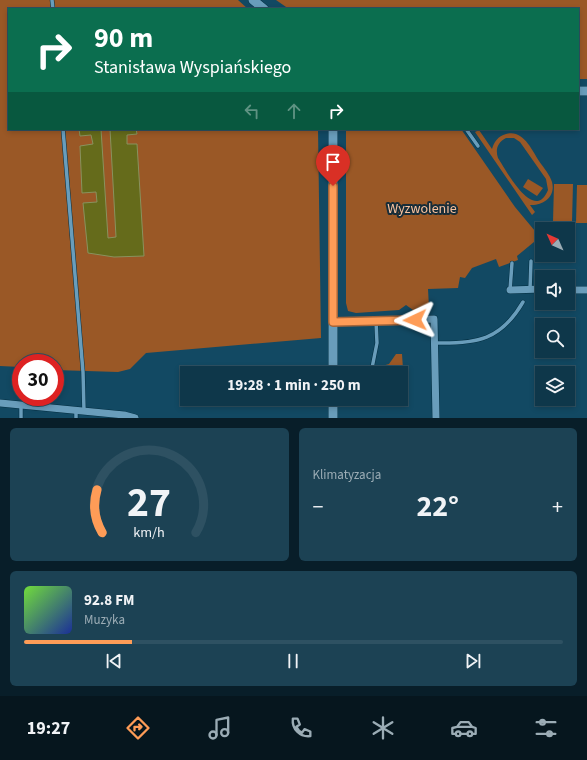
<!DOCTYPE html>
<html lang="pl">
<meta charset="utf-8">
<style>
:root{--surface:#0e374a;--page:#1c4254;--text:#f1f3f6;--muted:#9bacb5;--line:#2e5162;--accent:#fe9c57}
body{margin:0;font-family:"Source Sans 3",sans-serif;background:var(--page);color:var(--text);height:100vh;display:flex;flex-direction:column;font-size:15px;white-space:nowrap}
*{box-sizing:border-box;margin:0}
p{font-size:13px;color:var(--muted)}
.icon{flex:none;width:22px;height:22px;fill:none;stroke:currentColor;stroke-width:2;stroke-linecap:round;stroke-linejoin:round}
.map{position:relative;height:418px;overflow:hidden}
.panel{display:flex;flex-direction:column;gap:10px;padding:10px;background:#081e29;flex:1}
.panel>*{flex:none}
.top-card{position:absolute;left:8px;top:8px;width:571px;height:122px;border-radius:0px;box-shadow:0 2px 6px #0003,0 0 0 1px var(--line);background:#0b6e4f;color:#fff;overflow:hidden}
.needle{width:26px;rotate:315deg}
.fabs{position:absolute;left:535px;top:222px;display:grid;gap:8px}
.fabs a{display:grid;place-items:center;width:40px;height:40px;border-radius:0px;background:var(--surface);box-shadow:0 2px 6px #0003,0 0 0 1px var(--line);font-size:20px}
.speed{position:absolute;left:12px;top:354px;display:flex;gap:8px;font-size:20px;font-weight:700;text-align:center}
.speed>*{display:grid;place-content:center;width:52px;height:52px;border-radius:50%;background:var(--surface);box-shadow:0 2px 6px #0003,0 0 0 1px var(--line);line-height:1}
.speed .limit{border:6px solid #d22;background:#fff;color:#111}
.pin{position:absolute;display:grid;place-items:center;width:34px;height:34px;color:#fff;margin:-41px -17px;border-radius:50% 50% 50% 0;rotate:-45deg;box-shadow:0 0 4px #0007}
.pin .icon{rotate:45deg}
.me{position:absolute;width:44px;margin:-22px;rotate:268deg;stroke-linejoin:round;filter:drop-shadow(0 0 3px #0008)}
.turn{display:flex;align-items:center;gap:14px;height:84px;padding:0 20px;font-size:18px}
.turn .icon{width:52px;height:52px;stroke-width:2.5}
.turn b{display:block;font-size:28px;line-height:34px}
.lanes{display:flex;align-items:center;height:38px;padding:0 20px;background:#0003;justify-content:center;gap:20px;direction:ltr}
.lanes .off{opacity:.35}
.big{font-size:30px;font-weight:700;line-height:1.1}
.panel .widget{flex:1;display:flex;flex-direction:column;justify-content:center;gap:6px;min-width:0;padding:0 14px;border-radius:6px;background:var(--page)}
.panel .dial{align-items:center;gap:0}
.dial svg{height:104px;overflow:visible;fill:none;stroke:var(--line);stroke-width:7;stroke-linecap:round;text-anchor:middle}
.dial text{fill:var(--text);stroke:none}
.song{display:flex;align-items:center;gap:12px}
.cover{width:48px;height:48px;border-radius:6px;background:linear-gradient(135deg,hsl(100 70% 55%),hsl(230 70% 35%))}
.played{height:4px;border-radius:2px;background:linear-gradient(90deg,var(--accent) 20%,var(--line) 20%)}
.keys{display:flex;justify-content:space-around;direction:ltr}
.heat{display:flex;justify-content:space-between;align-items:center;font-size:22px;direction:ltr}
.panel .tiles{flex:1;display:grid;gap:10px;grid-template-columns:1fr 1fr}
.widget:last-child{grid-column:span 2}
.trip{position:absolute;left:180px;top:366px;width:228px;height:40px;border-radius:0px;background:var(--surface);box-shadow:0 2px 6px #0003,0 0 0 1px var(--line);font-weight:700;line-height:40px;text-align:center}
.dock{display:flex;height:64px;justify-content:space-around;align-items:center;background:#06161e;color:var(--muted)}
.dock .icon{width:28px;height:28px}
.dock .selected{color:var(--accent)}
.dock b{font-size:18px;color:var(--text)}
.map>svg:first-child{display:block}
.green{fill:#9a5826;fill-rule:evenodd}
.water{fill:#656b1b;stroke:#88935e}
.lines{fill:none;stroke-linecap:round;stroke-linejoin:round}
.lane-casing{stroke:#032e41;stroke-width:4.5}
.street-casing{stroke:#032e41;stroke-width:8}
.secondary-casing{stroke:#032e41;stroke-width:10}
.lane{stroke:#699dbb;stroke-width:3.5}
.street{stroke:#699dbb;stroke-width:7}
.secondary{stroke:#699dbb;stroke-width:9}
.route-casing{stroke:#a56539;stroke-width:10}
.route{stroke:#fe9c57;stroke-width:7}
.labels{text-anchor:middle;stroke-width:4;stroke-linejoin:round;paint-order:stroke}
.park-label{font-size:14px;fill:#f9c29e;stroke:#172d39}
</style>
<div class="map">
<svg width="587" height="418" viewBox="0 0 587 418">
<rect width="100%" height="100%" fill="#124963"/>
<g class="green">
<path d="M0,0H238L248,9H9V129H318L321,338L146,353L130,369L118,372L55,370V363H21V367L0,366Z"/>
<path d="M276,0H587V79H578V9H289Z"/>
<path d="M346,129H461L515,207L540,237L517,256L518,260L499,267L496,259L472,268L465,278L460,277L458,288L428,289L429,307L417,308V310H413L406,305L399,310L356,313L348,311L346,303Z"/>
<path d="M479,130L492,149C494,142 498,136 506,134C523,129 532,150 539,161C544,168 550,175 552,182C556,197 543,206 530,205L535,212L532,215L475,132ZM506,138H514L520,142L546,179L548,190C534,224 506,170 498,158C495,149 498,142 506,138Z"/>
<path d="M528,179L543,188L537,196L523,187Z"/>
<path d="M554,184H573L572,222H553Z"/>
<path d="M577,185H587V223H576Z"/>
<path d="M396,354H402L403,369L381,370L382,366L389,364Z"/>
</g>
<path class="water" d="M79,129H101L108,238L116,237L110,129H136L137,134L127,135V144H137L144,256L114,257L88,253L83,203L97,202L96,192L82,193L80,146L93,144L91,135L80,136Z"/>
<g class="lines">
<defs>
<g id="lane">
<path d="M52,0L53,9"/>
<path d="M63,129L83,372L84,411"/>
<path d="M466,129L478,146"/>
<path d="M530,289L531,261"/>
<path d="M510,290L512,263"/>
<path d="M435,343C477,344 501,340 523,302"/>
<path d="M371,373L377,343L376,321"/>
<path d="M76,410V418"/>
<path d="M21,418V405"/>
</g>
<g id="street">
<path d="M510,290L542,289"/>
<path d="M568,290H587"/>
<path d="M333,322L434,319L436,418"/>
<path d="M0,403L124,415L135,418"/>
</g>
<g id="secondary">
<path d="M253,0L264,9"/>
<path d="M578,91H587"/>
<path d="M333,373V129"/>
<path d="M333,418V399"/>
</g>
</defs>
<use href="#lane" class="lane-casing"/>
<use href="#street" class="street-casing"/>
<use href="#secondary" class="secondary-casing"/>
<use href="#lane" class="lane"/>
<use href="#street" class="street"/>
<use href="#secondary" class="secondary"/>
</g>
<g class="lines">
<defs>
<path id="route" d="M333,186V322L415,320"/>
</defs>
<use href="#route" class="route-casing"/>
<use href="#route" class="route"/>
</g>
<g class="labels">
<g class="park-label">
<text x="422" y="213">Wyzwolenie</text>
</g>
</g>
</svg>
<div class="fabs">
<a><svg class="needle" viewBox="-14 -14 28 28"><path d="M0-13l5 13h-10z" fill="#e53935"/><path d="M0 13l5-13h-10z" fill="#9bacb5"/></svg></a>
<a><svg class="icon" aria-label="sound" viewBox="0 0 24 24"><path d="M4 9h4l5-4v14l-5-4H4zM17 9q2 3 0 6"/></svg></a>
<a><svg class="icon" aria-label="search" viewBox="0 0 24 24"><circle cx="10" cy="10" r="6"/><path d="M15 15l6 6"/></svg></a>
<a><svg class="icon" aria-label="layers" viewBox="0 0 24 24"><path d="M12 4l9 5-9 5-9-5zM3 14l9 5 9-5"/></svg></a>
</div>
<div class="speed"><div class="limit">30</div></div>
<div class="pin" style="left:333px;top:186px;background:#d93025"><svg class="icon" aria-label="arrive" viewBox="0 0 24 24"><path d="M6 21V4h12l-3 4 3 4H6"/></svg></div>
<svg class="me" style="left:415px;top:320px" viewBox="-20 -20 40 40"><path d="M0-17L14 15 0 8-14 15z" fill="#fe9c57" stroke="#fff" stroke-width="4"/></svg>
<div class="trip">19:28 · 1 min · 250 m</div>
<div class="top-card">
<div class="turn"><svg class="icon" aria-label="right" viewBox="0 0 24 24"><path d="M7 20v-9h11M14 6l5 5-5 5"/></svg><div><b>90 m</b>Stanisława Wyspiańskiego</div></div>
<div class="lanes"><svg class="icon off" aria-label="left" viewBox="0 0 24 24"><path d="M17 20v-9H6M10 6l-5 5 5 5"/></svg><svg class="icon off" aria-label="ahead" viewBox="0 0 24 24"><path d="M12 20V5M6 11l6-6 6 6"/></svg><svg class="icon" aria-label="right" viewBox="0 0 24 24"><path d="M7 20v-9h11M14 6l5 5-5 5"/></svg></div>
</div>
</div>
<section class="panel">
<div class="tiles">
<div class="widget dial"><svg viewBox="0 0 100 80">
<path d="M14 69A42 42 0 1 1 86 69"/>
<path d="M14 69A42 42 0 0 1 10 36" stroke="#fe9c57"/>
<text x="50" y="56" font-size="32" font-weight="700">27</text>
<text x="50" y="72" font-size="11">km/h</text>
</svg></div>
<div class="widget"><p>Klimatyzacja</p>
<div class="heat"><a>−</a><b class="big">22°</b><a>+</a></div>
</div>
<div class="widget">
<div class="song"><i class="cover"></i><div><b>92.8 FM</b><p>Muzyka</p></div></div>
<div class="played"></div>
<div class="keys"><svg class="icon" aria-label="previous" viewBox="0 0 24 24"><path d="M18 5L8 12l10 7zM5 5v14"/></svg><svg class="icon" aria-label="pause" viewBox="0 0 24 24"><path d="M8 5v14M16 5v14"/></svg><svg class="icon" aria-label="next" viewBox="0 0 24 24"><path d="M6 5l10 7-10 7zM19 5v14"/></svg></div>
</div>
</div>
</section>
<nav class="dock">
<b>19:27</b>
<svg class="icon selected" aria-label="directions" viewBox="0 0 24 24"><path d="M12 3l9 9-9 9-9-9zM9 14v-3h6M13 9l2 2-2 2"/></svg>
<svg class="icon" aria-label="music" viewBox="0 0 24 24"><path d="M9 18V5l10-2v13"/><circle cx="6" cy="18" r="3"/><circle cx="16" cy="16" r="3"/></svg>
<svg class="icon" aria-label="phone" viewBox="0 0 24 24"><path d="M5 4h4l2 5-3 2q2 4 5 5l2-3 5 2v4C11 20 4 13 5 4z"/></svg>
<svg class="icon" aria-label="climate" viewBox="0 0 24 24"><path d="M12 3v18M4 7l16 10M4 17L20 7"/></svg>
<svg class="icon" aria-label="car" viewBox="0 0 24 24"><path d="M5 17H2v-5l4-1 3-4h7l3 4 3 1v5h-3M9 17h6M6 11h13"/><circle cx="7" cy="17" r="2"/><circle cx="17" cy="17" r="2"/></svg>
<svg class="icon" aria-label="filters" viewBox="0 0 24 24"><path d="M4 7h16M4 17h16"/><circle cx="9" cy="7" r="2"/><circle cx="15" cy="17" r="2"/></svg>
</nav>
